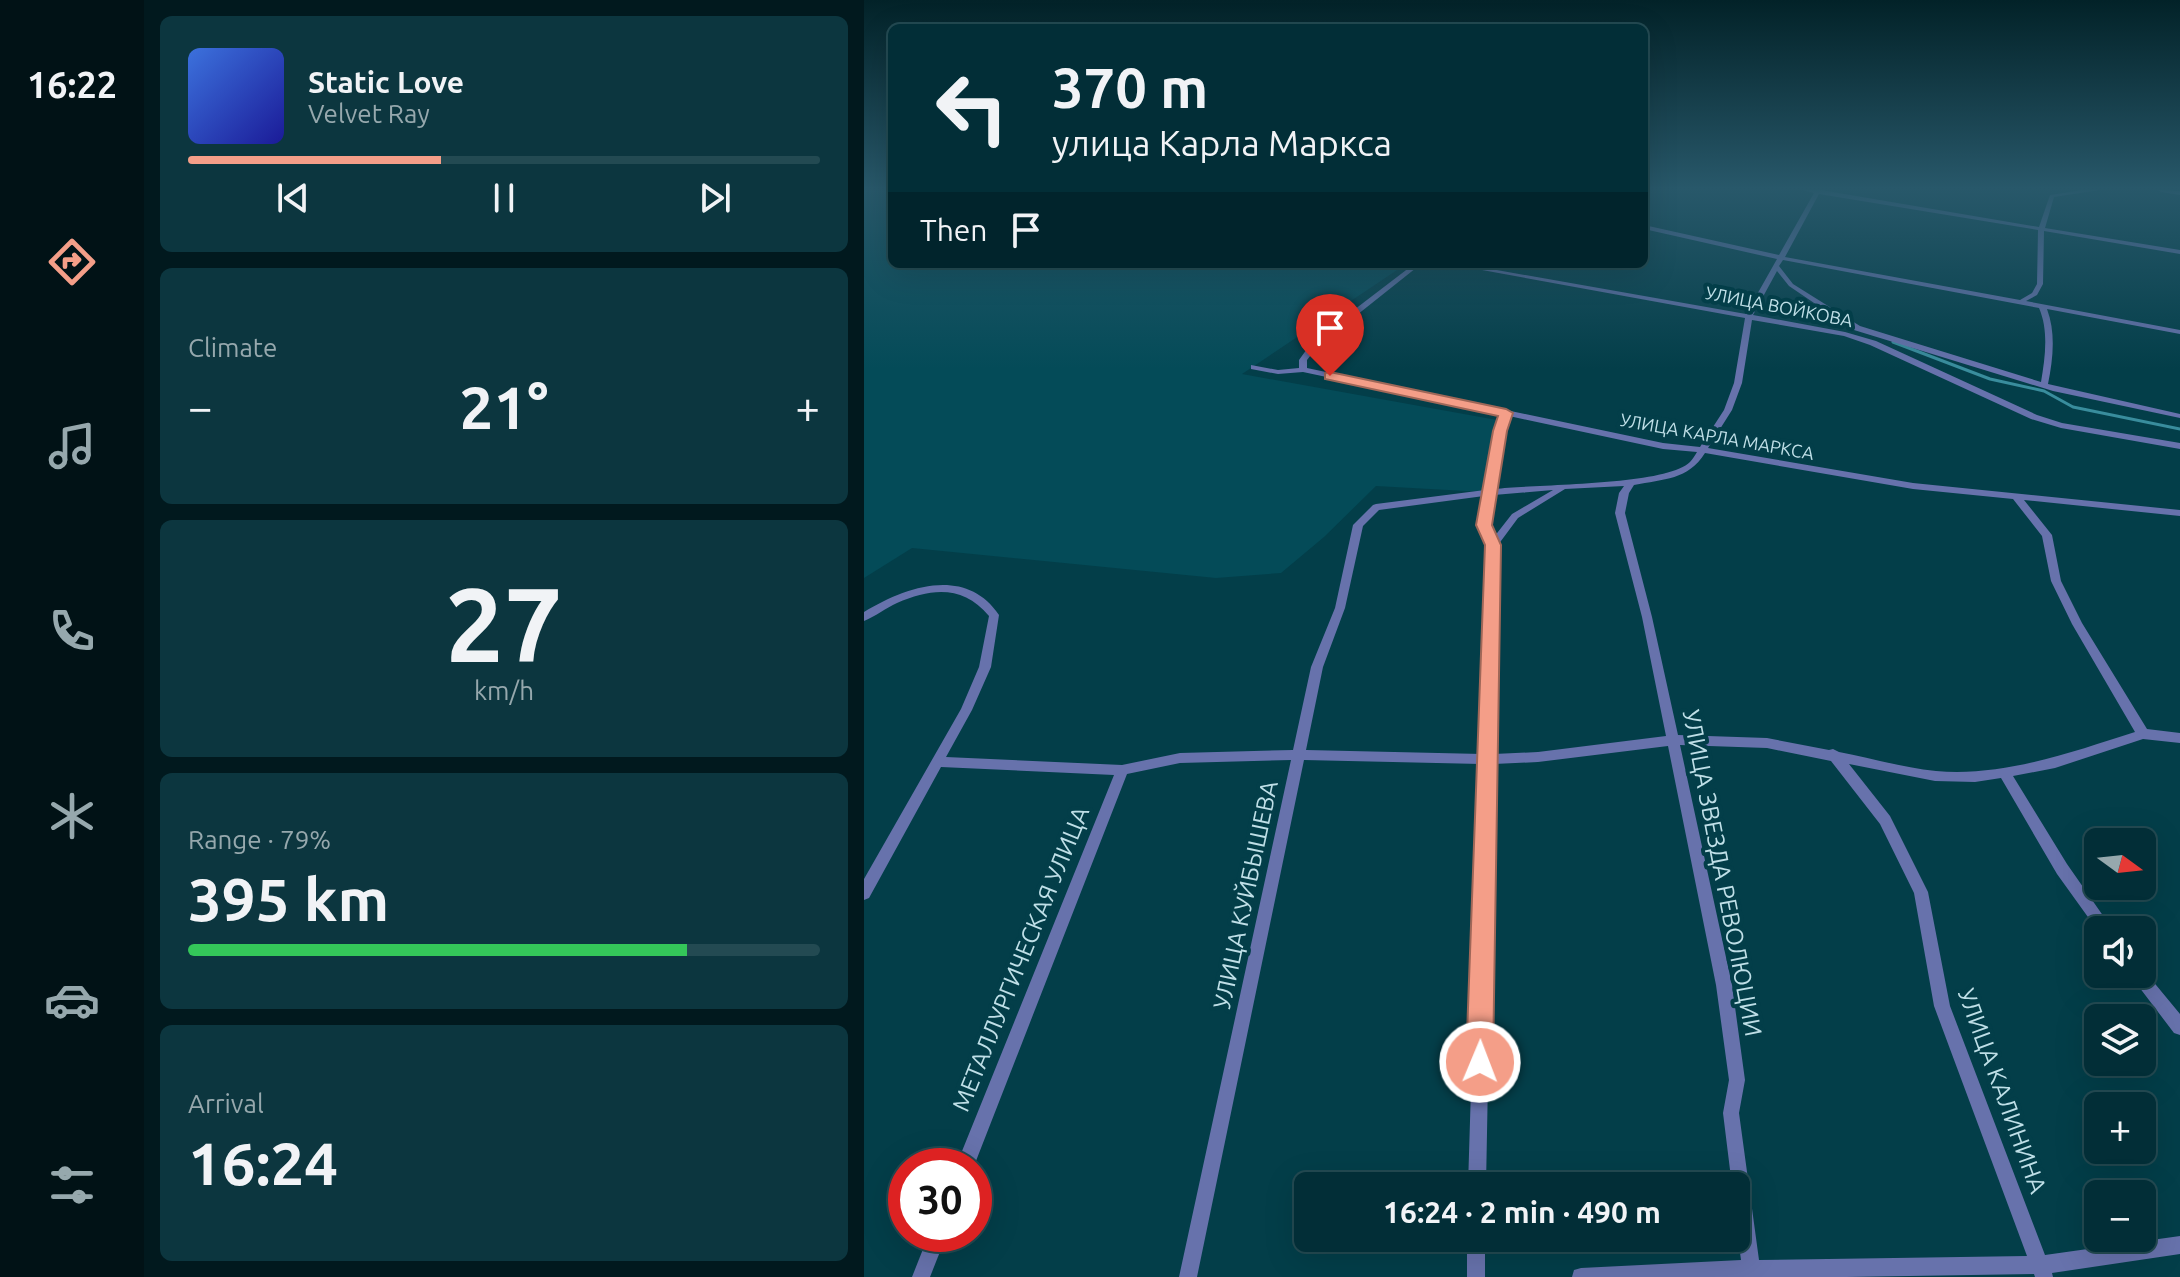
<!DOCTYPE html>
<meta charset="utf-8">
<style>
:root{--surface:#022e37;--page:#0c363f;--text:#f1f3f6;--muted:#96a8ad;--line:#234a52;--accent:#f49e88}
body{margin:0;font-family:Ubuntu,sans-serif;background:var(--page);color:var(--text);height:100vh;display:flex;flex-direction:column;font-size:30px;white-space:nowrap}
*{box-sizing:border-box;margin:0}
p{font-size:26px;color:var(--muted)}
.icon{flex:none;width:44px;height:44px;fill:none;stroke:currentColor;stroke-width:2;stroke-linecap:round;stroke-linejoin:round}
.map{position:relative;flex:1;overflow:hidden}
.details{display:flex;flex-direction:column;gap:16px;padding:16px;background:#01191e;width:720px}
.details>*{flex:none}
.hud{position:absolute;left:24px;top:24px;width:760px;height:244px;border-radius:12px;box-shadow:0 8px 32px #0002,0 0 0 2px var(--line);background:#022e37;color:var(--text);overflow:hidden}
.needle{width:52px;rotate:105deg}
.buttons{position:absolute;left:1220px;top:828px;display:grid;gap:16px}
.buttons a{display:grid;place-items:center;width:72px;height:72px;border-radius:12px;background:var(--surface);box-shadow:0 8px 32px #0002,0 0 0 2px var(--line);font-size:40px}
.speed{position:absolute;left:24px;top:1148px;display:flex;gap:16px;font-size:40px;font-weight:700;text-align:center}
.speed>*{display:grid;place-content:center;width:104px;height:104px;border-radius:50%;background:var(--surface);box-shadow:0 8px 32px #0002,0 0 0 2px var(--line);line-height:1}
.speed .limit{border:12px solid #d22;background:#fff;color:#111}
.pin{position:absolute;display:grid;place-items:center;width:68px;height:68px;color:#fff;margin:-82px -34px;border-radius:50% 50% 50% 0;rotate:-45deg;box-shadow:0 0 8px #0007}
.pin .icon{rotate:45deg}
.me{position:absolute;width:88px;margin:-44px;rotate:1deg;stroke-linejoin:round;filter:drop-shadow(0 0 6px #0008)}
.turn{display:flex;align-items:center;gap:28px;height:168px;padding:0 32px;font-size:36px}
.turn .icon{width:104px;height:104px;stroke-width:2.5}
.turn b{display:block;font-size:56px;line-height:68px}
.then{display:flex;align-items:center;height:76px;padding:0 32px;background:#0003;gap:16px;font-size:30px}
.big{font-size:60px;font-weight:600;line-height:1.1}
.details .card{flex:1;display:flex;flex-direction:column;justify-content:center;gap:12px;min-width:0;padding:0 28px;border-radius:12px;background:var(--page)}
.details .dial{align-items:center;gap:0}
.dial b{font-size:104px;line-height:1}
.song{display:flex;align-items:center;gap:24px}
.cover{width:96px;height:96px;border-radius:12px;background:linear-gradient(135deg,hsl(220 70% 55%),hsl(240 70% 35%))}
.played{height:8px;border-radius:4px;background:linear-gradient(90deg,var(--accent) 40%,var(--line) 40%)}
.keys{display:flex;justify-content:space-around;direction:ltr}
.heat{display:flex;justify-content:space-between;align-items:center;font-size:44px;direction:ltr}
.charge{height:12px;border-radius:6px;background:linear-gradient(90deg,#34c759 79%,var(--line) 0)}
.trip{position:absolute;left:430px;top:1172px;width:456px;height:80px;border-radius:12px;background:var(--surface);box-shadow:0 8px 32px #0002,0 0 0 2px var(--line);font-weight:600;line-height:80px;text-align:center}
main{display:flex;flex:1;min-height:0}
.tab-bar{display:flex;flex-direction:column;width:144px;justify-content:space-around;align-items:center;background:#011216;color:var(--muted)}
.tab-bar .icon{width:56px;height:56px}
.tab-bar .active{color:var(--accent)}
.tab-bar b{font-size:36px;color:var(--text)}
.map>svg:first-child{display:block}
.built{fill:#044b58}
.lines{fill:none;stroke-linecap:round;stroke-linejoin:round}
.stream{stroke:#398d9d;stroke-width:3}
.minor{fill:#6772ac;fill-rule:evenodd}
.route{fill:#f49e88;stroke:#9f6758;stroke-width:2}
.labels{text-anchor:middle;stroke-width:8;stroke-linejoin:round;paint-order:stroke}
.far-street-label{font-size:18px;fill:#bfdfe7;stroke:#033e49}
.near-street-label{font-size:24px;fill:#bfdfe7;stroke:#033e49}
</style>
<main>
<nav class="tab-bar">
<b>16:22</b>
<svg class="icon active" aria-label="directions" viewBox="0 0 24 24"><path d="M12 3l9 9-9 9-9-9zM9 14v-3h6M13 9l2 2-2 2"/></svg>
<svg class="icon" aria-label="music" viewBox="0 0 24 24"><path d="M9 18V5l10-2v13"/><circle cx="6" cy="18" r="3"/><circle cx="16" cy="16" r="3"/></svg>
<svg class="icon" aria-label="phone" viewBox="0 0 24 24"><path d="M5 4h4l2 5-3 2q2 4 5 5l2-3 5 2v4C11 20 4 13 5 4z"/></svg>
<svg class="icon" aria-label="climate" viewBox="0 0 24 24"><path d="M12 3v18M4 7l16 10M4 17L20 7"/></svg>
<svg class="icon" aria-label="car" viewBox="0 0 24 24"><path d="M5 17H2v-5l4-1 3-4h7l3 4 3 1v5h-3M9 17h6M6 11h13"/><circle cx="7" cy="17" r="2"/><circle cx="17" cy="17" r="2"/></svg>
<svg class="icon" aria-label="filters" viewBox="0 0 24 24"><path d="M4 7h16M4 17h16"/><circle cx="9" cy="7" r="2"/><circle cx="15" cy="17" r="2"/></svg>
</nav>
<section class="details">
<div class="card">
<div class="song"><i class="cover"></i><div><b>Static Love</b><p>Velvet Ray</p></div></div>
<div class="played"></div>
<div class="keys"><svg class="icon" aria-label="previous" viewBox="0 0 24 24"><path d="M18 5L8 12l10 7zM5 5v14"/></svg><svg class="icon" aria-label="pause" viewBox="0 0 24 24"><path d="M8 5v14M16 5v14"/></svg><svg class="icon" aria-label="next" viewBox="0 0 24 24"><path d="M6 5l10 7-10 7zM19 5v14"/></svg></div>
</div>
<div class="card"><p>Climate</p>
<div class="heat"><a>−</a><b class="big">21°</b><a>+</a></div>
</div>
<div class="card dial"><b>27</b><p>km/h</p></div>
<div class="card"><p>Range · 79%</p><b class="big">395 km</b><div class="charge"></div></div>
<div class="card"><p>Arrival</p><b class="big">16:24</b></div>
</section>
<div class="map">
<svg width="1316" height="1277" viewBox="0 0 1316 1277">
<rect width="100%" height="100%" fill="#033e49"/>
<path class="built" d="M0,190H28V264H542L378,374L633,420L620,492L512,486L460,537L417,573L352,578L48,548L0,578Z"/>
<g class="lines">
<path class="stream" d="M1029,342L1126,379L1180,391L1209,407L1316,429"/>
<g class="minor">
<path d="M939,190H957L1175,227L1186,195L1218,190H1235L1190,197L1181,228L1316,250V254L1180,231L1179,284L1173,295L1162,301L1316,330V334L1183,309C1192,333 1189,359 1184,384L1316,414V418L1189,391L990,330L925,286L913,271L889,315L981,332L1012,341L1173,415L1198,423L1316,443V449L1197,428L1167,419L1006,345L980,336L888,320L878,383L868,410L844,448L1049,483L1316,510V516L1160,500L1188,535L1197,581L1218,623L1283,729L1316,733V743L1279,739L1191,768L1149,776L1203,864L1249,930L1234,931L1193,874L1137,778L1111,782L1071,781L985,764L1026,816L1064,892L1086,1006L1181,1255L1316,1236V1254L1188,1273L1189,1277H1171L1170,1274L983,1277H708L710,1270L717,1268L877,1260L872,1223V1186H868L859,1113L865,1080L852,985L804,746L674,762L630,764L622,1186H604L617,764L440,760L333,1277H315L427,760L316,763L263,774L110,1166H92L250,775L77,767L5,898L0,900V879L97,709L115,667L125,616C99,585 68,588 33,603C22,608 12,616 0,621V612C43,586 102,566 135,615L127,667L108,710L82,757L258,765L316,753L429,750L447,667L471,608L489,525L509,505L512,504L621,490L632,431L637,414L439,372L414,374L387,369V365L414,370L435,368V360L448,342L550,264H557L454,346L443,360V368L799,443L836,447L860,410L870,383L881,318L585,264H599L882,314L913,259L780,229V225L915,255L950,193ZM955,194L1174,230L1173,284L1168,293L1156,300L921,257ZM919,260L1175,308C1185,331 1181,358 1177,382L996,326L929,284L915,266ZM645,416L799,449L833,452C831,455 829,459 826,462C802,486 670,484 631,489L640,431ZM841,453L1049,489L1149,499L1178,536L1187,581L1208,624L1271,732C1208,752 1139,777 1072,771C1040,768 1007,758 975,752L969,749L965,750L903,738L814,735L788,617L761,513L765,493L770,485C800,479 824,480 841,453ZM760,486L755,493L751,513L778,617L802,736L674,752L630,754L634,545L654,518L701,489ZM689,490L648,514L630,537L625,525L630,495ZM620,496L615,525L624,545L618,754L442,750L459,667L481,608L499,526L515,510ZM816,745L903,748L967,761L1016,824L1050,893L1070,1006L1163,1256L895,1260L875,1113L881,1080L868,985Z"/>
<path d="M1294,190L1316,191V195L1297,192Z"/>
<path d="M1278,968L1316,1014V1035L1310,1033L1269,979L1266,974H1278Z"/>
<path d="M65,1234H83L66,1277H48Z"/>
<rect x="603" y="1238" width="18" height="39"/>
</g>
</g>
<linearGradient id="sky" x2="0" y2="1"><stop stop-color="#022228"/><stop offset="0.51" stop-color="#28586a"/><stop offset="1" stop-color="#28586a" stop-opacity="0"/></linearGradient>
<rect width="1316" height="369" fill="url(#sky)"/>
<path class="route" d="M466,372L642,409L649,413L643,431L628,525L637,545L629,1062L625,1072L616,1076L606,1072L602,1062L621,545L612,525L629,431L634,416L461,379V373Z"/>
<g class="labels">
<g class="far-street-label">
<text transform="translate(915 307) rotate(11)" y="6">УЛИЦА ВОЙКОВА</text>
<text transform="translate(853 437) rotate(10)" y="6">УЛИЦА КАРЛА МАРКСА</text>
</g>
<g class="near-street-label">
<text transform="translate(858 873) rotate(79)" y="8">УЛИЦА ЗВЕЗДА РЕВОЛЮЦИИ</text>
<text transform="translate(382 895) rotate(-78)" y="8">УЛИЦА КУЙБЫШЕВА</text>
<text transform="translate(157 959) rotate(-68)" y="8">МЕТАЛЛУРГИЧЕСКАЯ УЛИЦА</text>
<text transform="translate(1138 1091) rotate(70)" y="8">УЛИЦА КАЛИНИНА</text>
</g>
</g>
</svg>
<div class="buttons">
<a><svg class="needle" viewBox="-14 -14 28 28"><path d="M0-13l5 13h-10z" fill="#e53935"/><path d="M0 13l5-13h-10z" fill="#96a8ad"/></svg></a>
<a><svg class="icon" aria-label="sound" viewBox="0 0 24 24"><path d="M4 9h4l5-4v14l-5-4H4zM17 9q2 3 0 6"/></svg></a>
<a><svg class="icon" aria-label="layers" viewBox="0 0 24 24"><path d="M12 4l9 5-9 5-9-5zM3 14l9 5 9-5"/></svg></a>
<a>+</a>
<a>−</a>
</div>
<div class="speed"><div class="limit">30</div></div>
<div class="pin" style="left:466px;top:376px;background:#d93025"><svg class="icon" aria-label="arrive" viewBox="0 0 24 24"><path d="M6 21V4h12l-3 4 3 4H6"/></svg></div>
<svg class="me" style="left:616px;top:1062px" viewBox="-20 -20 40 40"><circle r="17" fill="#f49e88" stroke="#fff" stroke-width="3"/><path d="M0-11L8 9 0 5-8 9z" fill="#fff"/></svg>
<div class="trip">16:24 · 2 min · 490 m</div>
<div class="hud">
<div class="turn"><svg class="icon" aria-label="left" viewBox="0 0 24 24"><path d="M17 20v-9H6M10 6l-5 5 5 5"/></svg><div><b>370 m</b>улица Карла Маркса</div></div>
<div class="then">Then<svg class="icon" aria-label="arrive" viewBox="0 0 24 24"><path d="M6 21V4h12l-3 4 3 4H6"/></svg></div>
</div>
</div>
</main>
